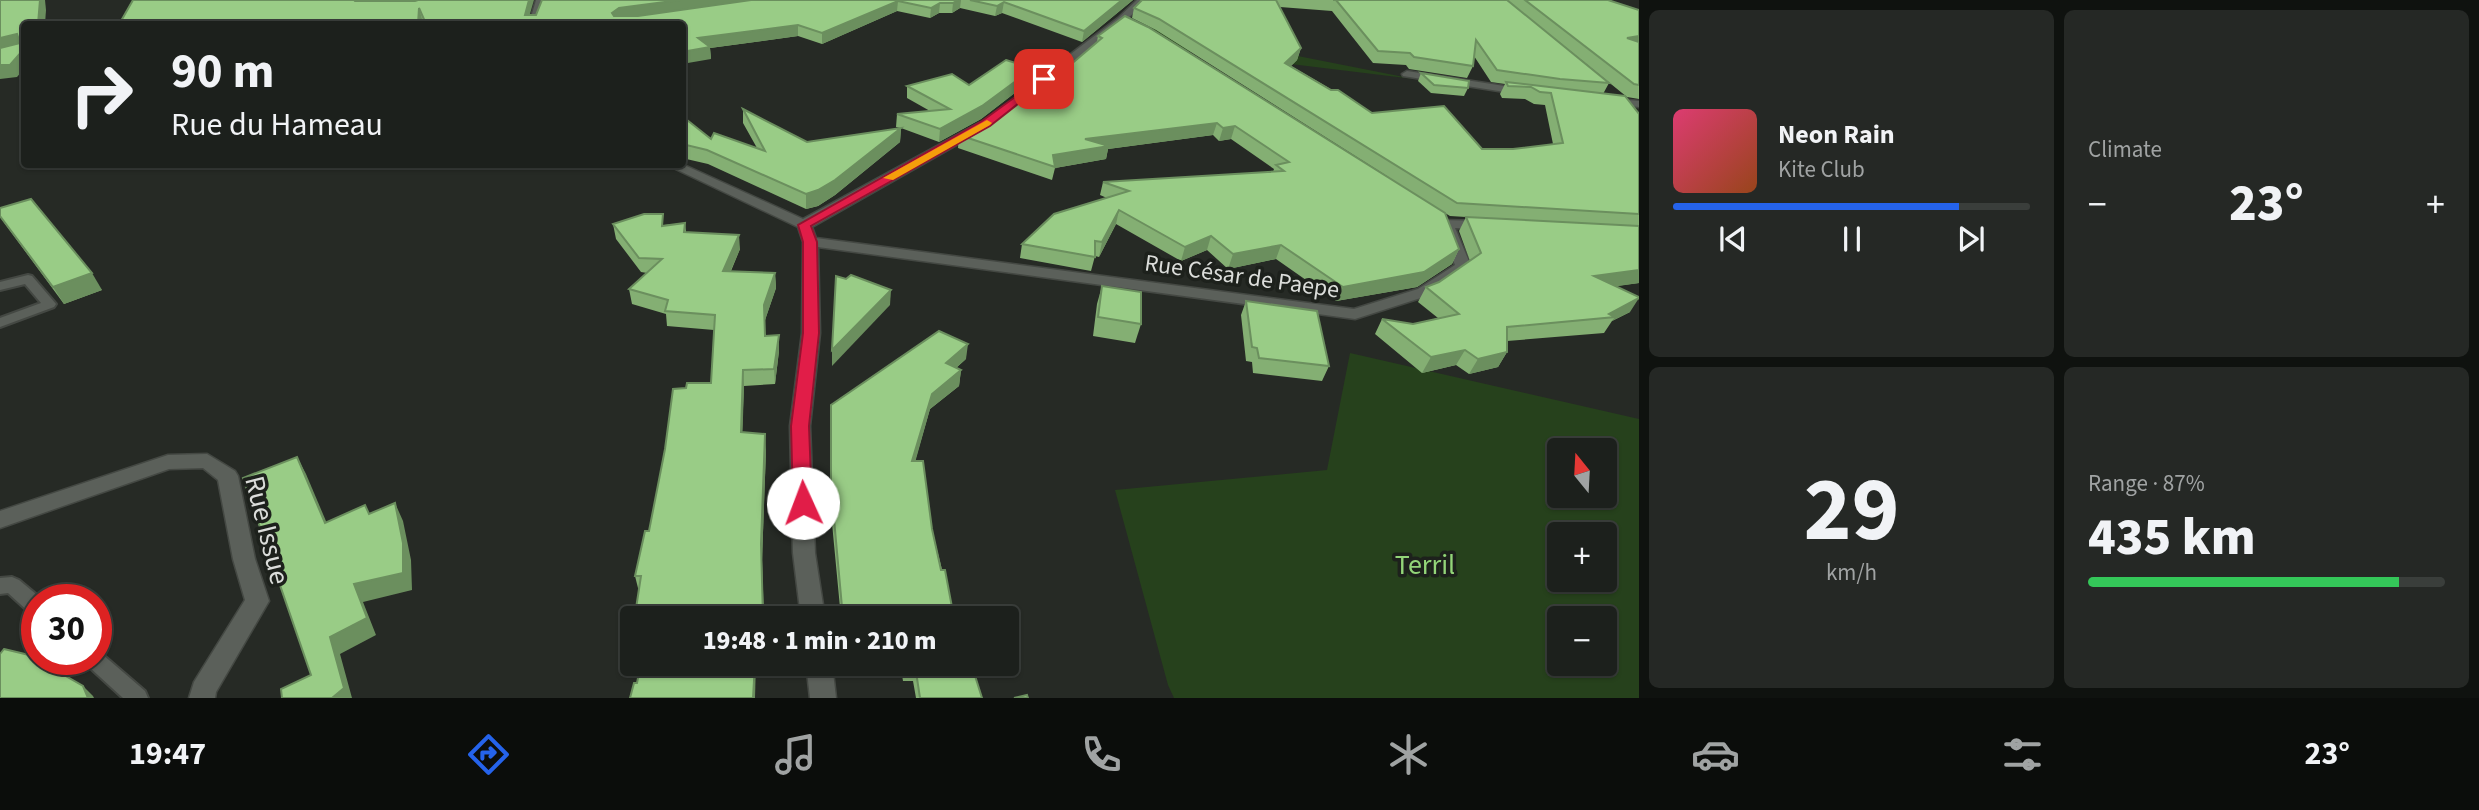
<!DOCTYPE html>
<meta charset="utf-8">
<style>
:root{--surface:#1c201c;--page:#252825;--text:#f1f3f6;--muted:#a0a3a3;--line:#3a3e3b;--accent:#2563eb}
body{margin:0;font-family:"Source Sans 3",sans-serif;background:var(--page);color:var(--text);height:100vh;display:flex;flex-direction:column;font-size:26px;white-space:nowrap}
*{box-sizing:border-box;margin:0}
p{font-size:23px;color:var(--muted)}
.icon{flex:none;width:38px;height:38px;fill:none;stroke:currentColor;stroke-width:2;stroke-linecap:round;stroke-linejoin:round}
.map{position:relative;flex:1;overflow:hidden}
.sheet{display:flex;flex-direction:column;gap:10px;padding:10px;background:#0f120f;width:840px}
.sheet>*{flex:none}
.guide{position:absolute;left:21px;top:21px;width:665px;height:147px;border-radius:7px;box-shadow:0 2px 5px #0004,0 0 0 2px var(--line);background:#1c201c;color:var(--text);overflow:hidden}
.needle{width:46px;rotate:342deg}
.buttons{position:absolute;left:1547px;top:438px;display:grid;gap:14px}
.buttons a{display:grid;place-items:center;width:70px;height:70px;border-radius:7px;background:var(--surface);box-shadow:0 2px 5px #0004,0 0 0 2px var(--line);font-size:35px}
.speed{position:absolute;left:21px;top:584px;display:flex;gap:14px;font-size:35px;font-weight:700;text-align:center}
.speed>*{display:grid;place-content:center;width:91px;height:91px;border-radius:50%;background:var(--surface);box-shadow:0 2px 5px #0004,0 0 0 2px var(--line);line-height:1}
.speed .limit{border:10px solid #d22;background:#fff;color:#111}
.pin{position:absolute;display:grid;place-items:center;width:60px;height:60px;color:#fff;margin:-30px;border-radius:14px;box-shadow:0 4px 10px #0006}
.me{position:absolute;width:77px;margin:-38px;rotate:358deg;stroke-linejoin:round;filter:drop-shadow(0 0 5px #0008)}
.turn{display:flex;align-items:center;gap:24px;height:147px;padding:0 35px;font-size:32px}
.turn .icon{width:91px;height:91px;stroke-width:2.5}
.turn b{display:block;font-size:49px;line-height:60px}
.big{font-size:52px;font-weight:800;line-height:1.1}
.sheet .widget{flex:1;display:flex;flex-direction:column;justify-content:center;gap:10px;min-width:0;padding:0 24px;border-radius:10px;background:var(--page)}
.sheet .dial{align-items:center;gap:0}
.dial b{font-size:91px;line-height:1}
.song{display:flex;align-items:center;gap:21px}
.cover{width:84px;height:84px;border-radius:10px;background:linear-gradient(135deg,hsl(340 70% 55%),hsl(20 70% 35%))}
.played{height:7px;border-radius:4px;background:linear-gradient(90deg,var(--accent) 80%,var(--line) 80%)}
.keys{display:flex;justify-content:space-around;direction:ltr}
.heat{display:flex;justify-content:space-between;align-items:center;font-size:38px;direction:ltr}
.charge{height:10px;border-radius:5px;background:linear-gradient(90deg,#34c759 87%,var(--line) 0)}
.sheet .tiles{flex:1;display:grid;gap:10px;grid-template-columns:repeat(2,1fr)}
.trip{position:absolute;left:620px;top:606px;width:399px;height:70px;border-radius:7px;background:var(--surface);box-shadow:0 2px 5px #0004,0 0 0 2px var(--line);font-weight:800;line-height:70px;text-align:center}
.tab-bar{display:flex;height:112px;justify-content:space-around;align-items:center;background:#0b0d0b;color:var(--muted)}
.tab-bar .icon{width:49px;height:49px}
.tab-bar .current{color:var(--accent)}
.tab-bar b{font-size:32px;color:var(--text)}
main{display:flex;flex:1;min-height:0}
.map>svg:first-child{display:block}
.green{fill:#26411c;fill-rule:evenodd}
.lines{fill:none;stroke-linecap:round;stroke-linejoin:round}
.lane-casing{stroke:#444843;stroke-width:4}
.street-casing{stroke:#444843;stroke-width:3}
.lane{fill:#5b605a;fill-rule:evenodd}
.street{fill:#5b605a;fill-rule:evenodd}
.wall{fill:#84af73;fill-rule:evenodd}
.shaded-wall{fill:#6b8f5e}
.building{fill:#99cc86;stroke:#6b8f5e;stroke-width:2}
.route{fill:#e11d48;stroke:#92132f;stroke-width:2}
.slow{fill:#f59e0b}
.labels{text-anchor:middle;stroke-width:7;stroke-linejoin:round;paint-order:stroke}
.street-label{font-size:24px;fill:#dbddda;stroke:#1d211c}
.near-street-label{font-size:28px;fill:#dbddda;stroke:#1d211c}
.near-park-label{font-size:28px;fill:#93d579;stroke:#1d211c}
</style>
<main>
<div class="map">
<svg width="1639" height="698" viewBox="0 0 1639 698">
<rect width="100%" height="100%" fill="#262a25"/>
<g class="green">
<path d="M1136,24L1414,79L1185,51Z"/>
<path d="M1350,353L1639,419V698H1174L1168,685L1115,490L1327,470ZM1559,450H1605V495H1559ZM1559,534H1605V579H1559ZM1559,618H1605V663H1559Z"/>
</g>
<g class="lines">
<defs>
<g id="lane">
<path d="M28,275L32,276L56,304L54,307L0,327V318L41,303L25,284L0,290V282Z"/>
<path d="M12,577L19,580L43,600H37V615L30,613L8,593L0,594V578Z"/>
<path d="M96,651L102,654L145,691L148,698H123L88,666L85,660H96Z"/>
</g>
<g id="street">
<path d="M536,0H546L537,24H529Z"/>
<path d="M1137,0H1147L1124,22L1042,86H1034V82L1118,18Z"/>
<path d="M1407,71L1524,89L1530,92L1524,95L1403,76L1402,74Z"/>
<path d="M1608,98L1639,101V107L1604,103V99Z"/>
<path d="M979,123L985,127L983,130L812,227L816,238L1354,309L1418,289L1455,265L1439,223L1441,220L1484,221L1491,225L1484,229L1455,228L1471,266L1468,269L1430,295L1355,319L818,247L820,333L810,426L815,553L825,618H801L793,553L790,426L802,333L803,242L798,227L665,164H682L803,219Z"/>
<path d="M207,454L235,471L238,476L255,559L269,601L216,692L215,698H189L194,682L245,600L233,559L218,480L203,468L169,469L0,528V511L168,455Z"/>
<path d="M806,663H832L836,698H810Z"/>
</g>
</defs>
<use href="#lane" class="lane-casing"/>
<use href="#street" class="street-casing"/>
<use href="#lane" class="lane"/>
<use href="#street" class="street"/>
</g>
<g class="wall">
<path d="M362,0V1L536,15L542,0H1133L1082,42L1002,13L995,16L960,8L952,13H939L930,18L897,11L822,44L798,36L710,48L711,59L682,24H424L422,19L121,21Z"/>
<path d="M1142,0H1608L1639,10V99L1627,97L1537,24L1609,83L1603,94L1639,114V283L1616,286L1630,312L1612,321L1604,333L1507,341V352L1498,367L1469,374L1456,365L1422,373L1375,334L1382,319L1413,324L1438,318L1418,302L1426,287L1439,282L1470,261L1459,231L1466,217L1450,216L1445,213L1459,249L1452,264L1417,287L1336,301L1276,259L1228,269L1207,250L1181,261L1116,224L1099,257L1095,256L1091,271L1020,258L1022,244L1107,198L1100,195L1103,182L1273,172L1274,169L1231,139L1219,141L1213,135L1108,149L1106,159L1055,168L1052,180L958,148L959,135L993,116L1062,72L1097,42L1098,36L1390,178L1156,30L1132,18L1134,8ZM1280,7L1332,11L1373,63L1406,65L1409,69L1467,78L1473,66L1474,56L1491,82L1505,84L1500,94L1502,98L1525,99L1534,104L1545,105L1553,144L1513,149H1482L1372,113L1291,66L1297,60L1301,48Z"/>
<path d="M1421,73L1468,88L1464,96L1431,93L1418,81Z"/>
<path d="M1037,76L981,119L939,142L901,128L900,142L835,195L818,206L806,209L708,164L682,158V116L711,139L757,148L743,123V109L807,142L900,128L896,127L897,114L930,111L907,98V86L969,85Z"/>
<path d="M0,217L102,290L64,304Z"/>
<path d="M685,223L686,232L740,249L731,271L775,273L776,288L765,320V336L779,351L775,384L744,386L742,432L766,450L762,560L764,618H636L635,615L639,592L635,576L649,531L686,388L711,383L714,330L667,326L666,314L632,304L629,289L647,273L641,272L616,239L613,224L664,225Z"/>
<path d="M1102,286L1141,324L1135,343L1093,336L1097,304Z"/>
<path d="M1246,301L1329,366L1322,381L1253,373L1252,362L1246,361L1241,315Z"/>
<path d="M966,359L956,368L961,370L959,386L930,409L915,461L954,618H841L830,502L831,405Z"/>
<path d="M900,663H971L982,698H916L913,681H903Z"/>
</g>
<g class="shaded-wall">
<path d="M40,0H45L46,10L45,24H38Z"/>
<path d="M529,0H534L527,24L525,15Z"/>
<path d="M680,0H761L613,24L612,13L619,8Z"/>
<path d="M958,0H961L960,8L952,13L953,3Z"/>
<path d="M1122,0H1133L1082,42L1084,31Z"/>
<path d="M898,1L897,11L822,44V33Z"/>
<path d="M1004,2L1002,13L995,16L997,6Z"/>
<path d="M940,3L939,13L930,18L931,8Z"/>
<path d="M419,8L422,19L421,24H418Z"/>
<path d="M798,25V36L710,48L711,59L682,64V52L698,38Z"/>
<path d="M17,34L24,46L0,51V38Z"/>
<path d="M1639,36V47L1627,38Z"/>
<path d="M1301,48L1297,60L1282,74L1285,63Z"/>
<path d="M24,49V69L17,77L0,79V65Z"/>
<path d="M1039,64L1037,76L981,119L939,142L940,129Z"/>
<path d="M1217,123L1213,135L1108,149L1106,159L1055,168L1053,155L1085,139Z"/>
<path d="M1235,126L1231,139L1219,141L1223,128Z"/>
<path d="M901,128L900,142L835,195L818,206L806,209V194Z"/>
<path d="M1119,210L1116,224L1099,257L1102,242Z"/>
<path d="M739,235L740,249L724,286L723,271Z"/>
<path d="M1211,236L1207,250L1181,261L1185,247Z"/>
<path d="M1281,245L1276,259L1228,269L1233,254Z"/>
<path d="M1459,249L1452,264L1417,287L1336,301L1343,287Z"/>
<path d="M1639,270V283L1584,291L1594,276Z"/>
<path d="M92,273L102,290L64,304L53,287Z"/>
<path d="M775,273L776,288L765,320V351L764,305Z"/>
<path d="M891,290L890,305L832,366V350Z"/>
<path d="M1639,298L1630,312L1612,321L1615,317L1609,314Z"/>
<path d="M779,335V351L775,384L774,369Z"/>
<path d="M968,344L966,359L944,378L946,363Z"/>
<path d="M1465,350L1456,365L1422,373L1431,357Z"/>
<path d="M1507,352L1498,367L1469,374L1478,359Z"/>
<path d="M743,370L744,386L742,448L741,432Z"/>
<path d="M961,370L959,386L930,409L911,477L912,461L932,394Z"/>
<path d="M765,434L766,450L762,560L761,544Z"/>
<path d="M297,457L306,474L334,540L325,523Z"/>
<path d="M395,503L403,521L411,560L412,590L363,602L376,635L340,654L352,698H332L330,637L354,584Z"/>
<path d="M755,663H756L755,698H753Z"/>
<path d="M83,686L93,696L94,698H88Z"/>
</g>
<g class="building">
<path d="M0,0H40L38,24H24V49L10,65H0V48L20,43L17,34L0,38Z"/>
<path d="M133,0H357L356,1H415L418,0H529L525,15H536L542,0H680L619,8L612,13L614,16H638L751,0H958L953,3H940L931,8L898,1L822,33L798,25L698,38L710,47L682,52V24H426L419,8L418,24H116L121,21Z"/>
<path d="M970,0H1122L1084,31L1004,2L997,6Z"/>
<path d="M1142,0H1276L1301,48L1285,63L1331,90H1338L1372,113L1444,106L1482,149H1513L1563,143L1551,93L1540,92L1531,87L1508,86L1506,82L1625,96L1639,114V214L1457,203L1159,19L1134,8Z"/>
<path d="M1333,0H1507L1609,83L1560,79L1497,70L1476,40L1473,66L1414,57L1410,53L1378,51L1336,0Z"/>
<path d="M1525,0H1608L1639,10V36L1627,38L1639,42V85L1634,84Z"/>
<path d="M1125,16L1148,27L1445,213L1459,249L1424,272L1343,287L1281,245L1233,254L1211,236L1185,247L1119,210L1102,242L1095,241V257L1022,244L1054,214L1129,191L1103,182L1284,171L1276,165L1289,162L1235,126L1223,128L1217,123L1085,139L1109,146L1053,155L1055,167L959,135L993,116L1055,70L1062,72L1102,38L1098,36Z"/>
<path d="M1006,60L1019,64L1028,60L1039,64L982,106L940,129L897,114L950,109L907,86L952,74L969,85Z"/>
<path d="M1421,73L1469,81L1468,88L1434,85Z"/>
<path d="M743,109L807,142L901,128L835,180L818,190L806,194L707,150L682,144V116L711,139L714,133L765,151Z"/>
<path d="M31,199L92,273L53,287L0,216V208Z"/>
<path d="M644,214H663L662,226L685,223L684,232L739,235L723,271L775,273L764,305L765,336L779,335L774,369L743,370L741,432L765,434L761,544L763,618H677L678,612L635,615L641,576H635L645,531H649L665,449L673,389L686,388L687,383H711L715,315L665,311L668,300L629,289L662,259L639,258L613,224Z"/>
<path d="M1466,217L1639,226V270L1594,276L1639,297V298L1609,314L1615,317L1507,327V352L1478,359L1465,350L1431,357L1382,319L1413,324L1459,314L1426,287L1439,282L1481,253Z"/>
<path d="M851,275L891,290L832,350L836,276L846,279Z"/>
<path d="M1102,286L1141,292V324L1098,317Z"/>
<path d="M1246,301L1317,311L1329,366L1259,358L1257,348L1252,347Z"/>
<path d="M939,331L968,344L946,363L961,370L932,394L912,461H923L932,529L941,570H945L954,618H896L895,617L843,618L831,486V405Z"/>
<path d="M297,457L325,523L365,505L369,514L395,503L403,543V573L354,584L367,618L330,637L344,688L332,698H282L281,689L311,675L243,478Z"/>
<path d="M4,649L29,655L83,686L88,698H0V654Z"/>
<path d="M674,663H755L753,698H630L634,683H637L639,673L673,674Z"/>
<path d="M905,663H971L982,698H920L915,665L905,666Z"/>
<path d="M1027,695L1028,698H1014Z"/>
</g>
<path class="route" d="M1044,76L1047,77V81L990,126L811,226L817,242L819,333L809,426L812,503L810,508L803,510L796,508L793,503L791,426L803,333V242L798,225L982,121Z"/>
<path class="slow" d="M987,120L992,123L990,125L893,180L883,178Z"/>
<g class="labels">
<g class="street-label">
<text transform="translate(1242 276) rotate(8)" y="8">Rue César de Paepe</text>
</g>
<g class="near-street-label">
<text transform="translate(268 530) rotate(76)" y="10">Rue Issue</text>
</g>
<g class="near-park-label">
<text x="1425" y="574">Terril</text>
</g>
</g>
</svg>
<div class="buttons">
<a><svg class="needle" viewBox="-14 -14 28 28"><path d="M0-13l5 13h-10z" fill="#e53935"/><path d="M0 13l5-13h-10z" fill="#a0a3a3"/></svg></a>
<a>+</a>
<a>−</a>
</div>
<div class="speed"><div class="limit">30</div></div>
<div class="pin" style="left:1044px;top:79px;background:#d93025"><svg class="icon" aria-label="arrive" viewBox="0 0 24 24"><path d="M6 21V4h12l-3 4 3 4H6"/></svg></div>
<svg class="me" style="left:803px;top:503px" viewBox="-20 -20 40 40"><circle r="19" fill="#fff"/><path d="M0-13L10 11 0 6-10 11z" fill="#e11d48"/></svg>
<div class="trip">19:48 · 1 min · 210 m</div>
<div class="guide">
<div class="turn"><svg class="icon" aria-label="right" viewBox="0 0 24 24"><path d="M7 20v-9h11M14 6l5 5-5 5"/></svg><div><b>90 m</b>Rue du Hameau</div></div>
</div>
</div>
<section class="sheet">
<div class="tiles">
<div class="widget">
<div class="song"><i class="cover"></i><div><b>Neon Rain</b><p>Kite Club</p></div></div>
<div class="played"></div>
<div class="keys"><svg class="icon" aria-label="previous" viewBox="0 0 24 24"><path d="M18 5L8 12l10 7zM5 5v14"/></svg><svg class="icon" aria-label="pause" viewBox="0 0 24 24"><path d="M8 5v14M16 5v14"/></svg><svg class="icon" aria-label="next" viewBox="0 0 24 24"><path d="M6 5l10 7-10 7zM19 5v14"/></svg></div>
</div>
<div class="widget"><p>Climate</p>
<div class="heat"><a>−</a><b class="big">23°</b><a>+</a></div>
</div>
<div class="widget dial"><b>29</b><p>km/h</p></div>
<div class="widget"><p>Range · 87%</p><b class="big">435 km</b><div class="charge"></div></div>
</div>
</section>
</main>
<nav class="tab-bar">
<b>19:47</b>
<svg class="icon current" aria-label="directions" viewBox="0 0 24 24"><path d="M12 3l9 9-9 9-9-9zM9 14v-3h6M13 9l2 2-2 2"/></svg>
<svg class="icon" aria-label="music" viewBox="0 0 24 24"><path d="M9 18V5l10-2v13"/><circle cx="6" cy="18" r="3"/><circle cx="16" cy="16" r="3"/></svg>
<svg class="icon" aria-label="phone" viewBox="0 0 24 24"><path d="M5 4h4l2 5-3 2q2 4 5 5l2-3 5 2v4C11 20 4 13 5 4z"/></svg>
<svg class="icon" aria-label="climate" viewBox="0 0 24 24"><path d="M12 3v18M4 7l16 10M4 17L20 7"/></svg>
<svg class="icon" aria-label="car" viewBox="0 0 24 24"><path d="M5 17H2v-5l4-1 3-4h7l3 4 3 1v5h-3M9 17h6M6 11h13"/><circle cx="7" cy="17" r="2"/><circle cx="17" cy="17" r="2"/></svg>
<svg class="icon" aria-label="filters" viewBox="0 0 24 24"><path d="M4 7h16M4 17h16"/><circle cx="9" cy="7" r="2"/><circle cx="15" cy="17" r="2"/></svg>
<b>23°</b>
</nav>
